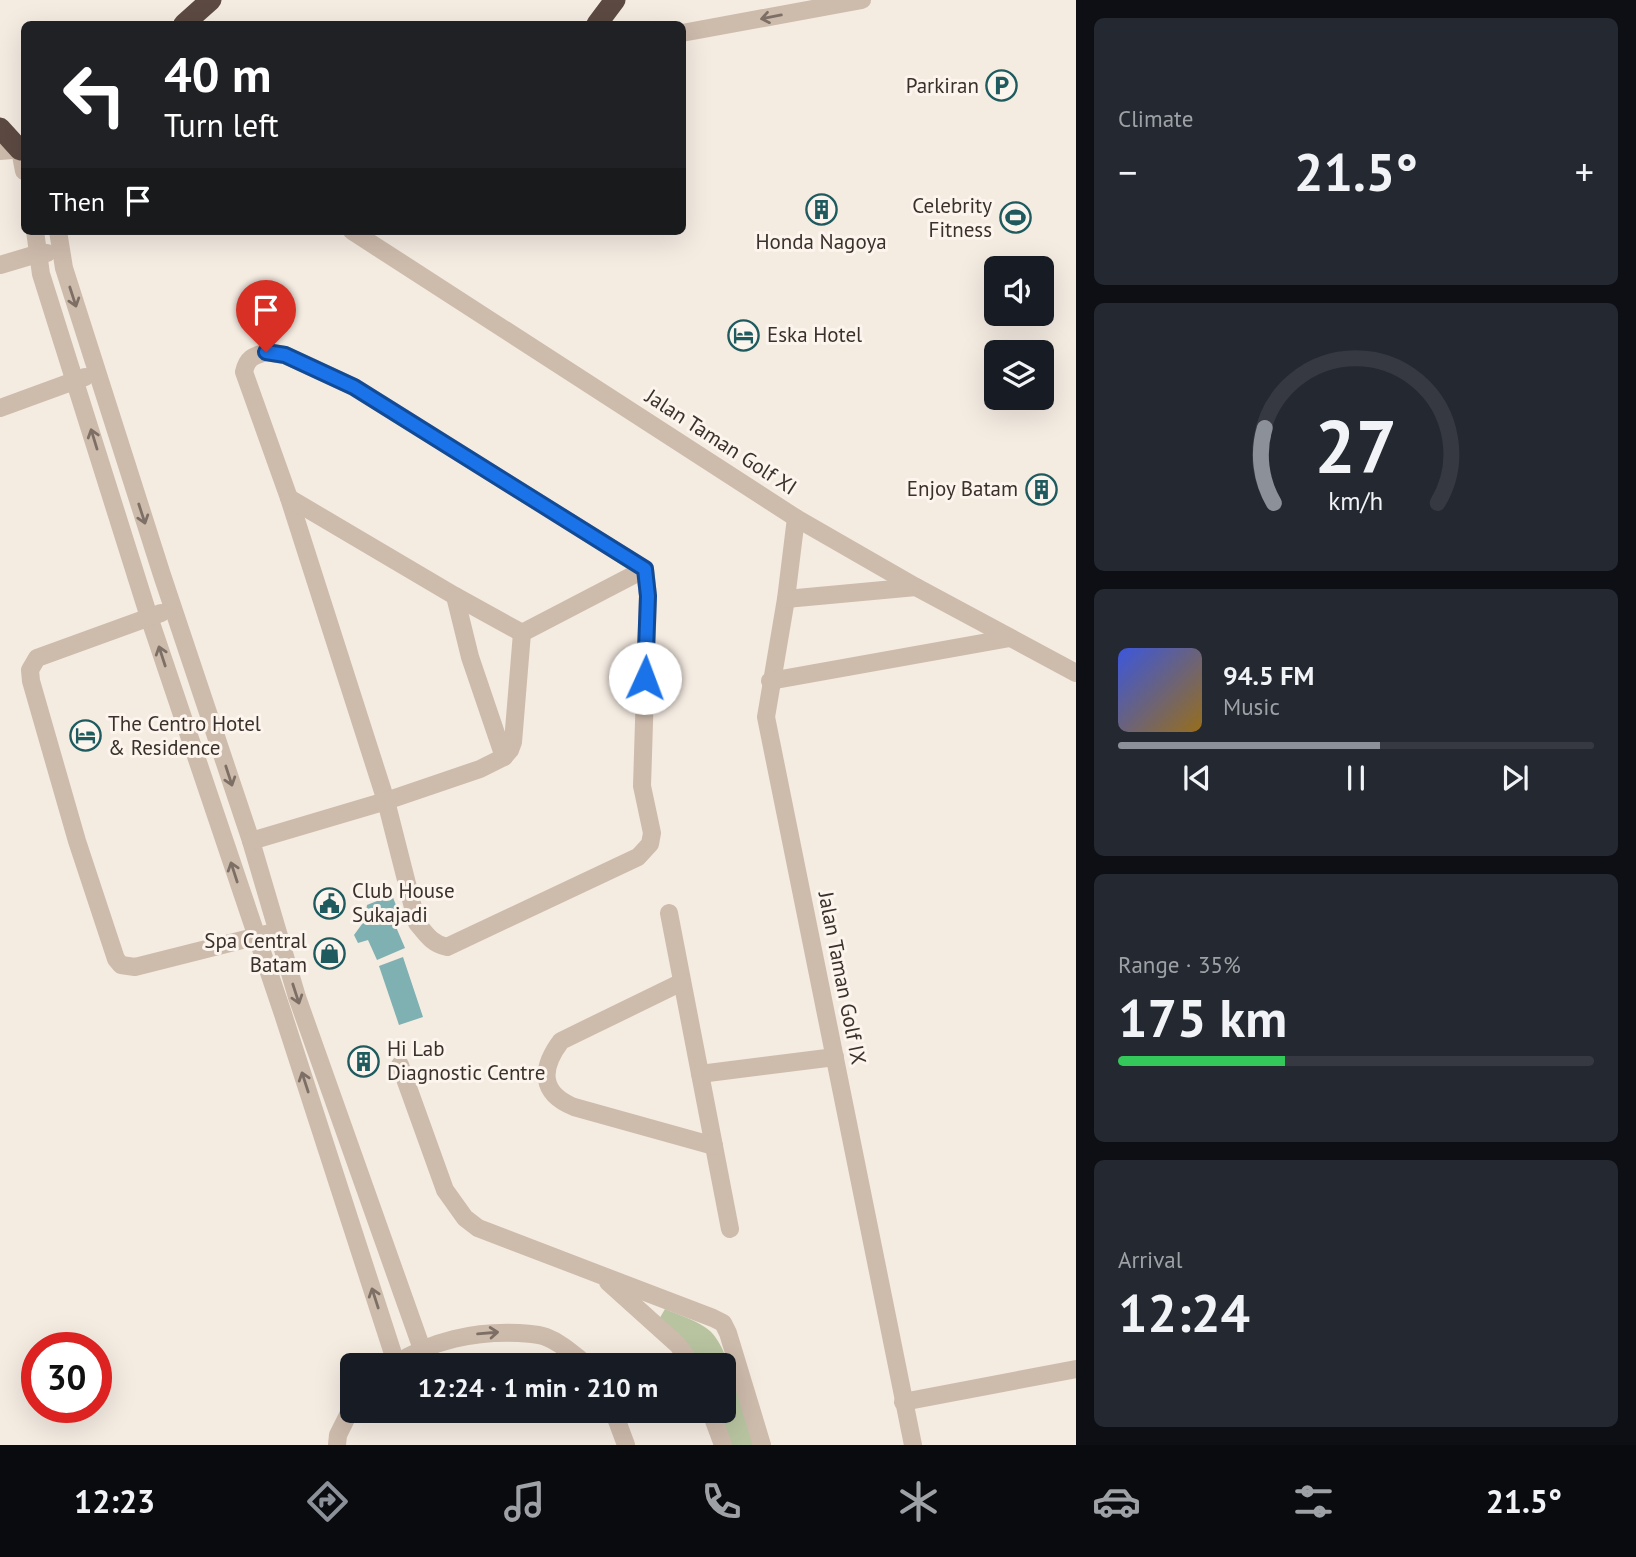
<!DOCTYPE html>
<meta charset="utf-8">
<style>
:root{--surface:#171b24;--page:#242831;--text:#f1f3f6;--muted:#9ea1a6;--line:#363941;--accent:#8c9099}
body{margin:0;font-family:"PT Sans",sans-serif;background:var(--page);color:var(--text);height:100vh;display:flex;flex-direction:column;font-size:26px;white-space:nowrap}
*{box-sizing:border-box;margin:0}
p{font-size:23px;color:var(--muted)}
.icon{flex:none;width:38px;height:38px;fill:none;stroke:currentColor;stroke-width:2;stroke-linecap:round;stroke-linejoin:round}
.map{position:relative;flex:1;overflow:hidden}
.sheet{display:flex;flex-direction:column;gap:18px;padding:18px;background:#0d0f14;width:560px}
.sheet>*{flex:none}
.top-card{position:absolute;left:21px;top:21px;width:665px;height:214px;border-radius:10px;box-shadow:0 7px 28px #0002;background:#202124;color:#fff;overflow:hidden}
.tools{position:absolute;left:984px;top:256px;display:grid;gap:14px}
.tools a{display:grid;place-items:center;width:70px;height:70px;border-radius:10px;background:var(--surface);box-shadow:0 7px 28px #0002;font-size:35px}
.speed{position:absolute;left:21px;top:1332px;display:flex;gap:14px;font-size:35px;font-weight:700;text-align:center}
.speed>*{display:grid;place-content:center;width:91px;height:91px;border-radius:50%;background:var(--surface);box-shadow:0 7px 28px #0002;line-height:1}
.speed .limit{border:10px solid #d22;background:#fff;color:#111}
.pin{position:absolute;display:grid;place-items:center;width:60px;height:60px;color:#fff;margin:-72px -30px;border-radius:50% 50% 50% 0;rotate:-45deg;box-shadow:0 0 7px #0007}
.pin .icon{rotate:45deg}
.me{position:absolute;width:77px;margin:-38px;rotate:2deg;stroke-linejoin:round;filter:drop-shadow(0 0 5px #0008)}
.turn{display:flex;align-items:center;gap:24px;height:147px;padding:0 28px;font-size:32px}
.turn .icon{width:91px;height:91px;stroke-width:2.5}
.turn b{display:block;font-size:49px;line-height:60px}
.then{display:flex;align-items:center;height:66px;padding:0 28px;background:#0003;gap:14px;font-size:26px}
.big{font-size:52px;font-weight:800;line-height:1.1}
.sheet .card{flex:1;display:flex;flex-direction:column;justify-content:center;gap:10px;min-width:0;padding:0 24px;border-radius:10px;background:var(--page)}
.sheet .dial{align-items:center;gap:0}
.dial svg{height:182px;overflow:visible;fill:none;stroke:var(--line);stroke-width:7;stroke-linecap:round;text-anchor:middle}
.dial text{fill:var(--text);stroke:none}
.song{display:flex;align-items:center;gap:21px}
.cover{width:84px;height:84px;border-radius:10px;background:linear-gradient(135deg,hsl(230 70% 55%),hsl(40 70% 35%))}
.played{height:7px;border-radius:4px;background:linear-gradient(90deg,var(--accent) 55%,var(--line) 55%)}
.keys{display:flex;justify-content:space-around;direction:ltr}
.heat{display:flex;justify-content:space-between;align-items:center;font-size:38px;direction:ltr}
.charge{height:10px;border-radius:5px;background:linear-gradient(90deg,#34c759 35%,var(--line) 0)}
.trip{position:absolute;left:340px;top:1353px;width:396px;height:70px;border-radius:10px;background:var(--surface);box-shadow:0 7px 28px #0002;font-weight:800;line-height:70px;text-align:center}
.menu{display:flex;height:112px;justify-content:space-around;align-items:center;background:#090b0e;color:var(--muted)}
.menu .icon{width:49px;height:49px}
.menu .on{color:var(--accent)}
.menu b{font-size:32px;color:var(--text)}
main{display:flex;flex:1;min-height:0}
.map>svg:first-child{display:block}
.green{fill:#b8c4a0}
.water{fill:#7fb0b2}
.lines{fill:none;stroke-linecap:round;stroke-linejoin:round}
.minor{stroke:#cdbbac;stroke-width:18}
.highway{stroke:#5c4a42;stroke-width:21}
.oneway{stroke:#7d6f65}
.route-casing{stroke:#114b97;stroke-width:18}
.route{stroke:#1a73e8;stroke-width:12}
.labels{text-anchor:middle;stroke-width:6;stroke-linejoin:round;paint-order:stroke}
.poi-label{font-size:21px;fill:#3b302b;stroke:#fbf5ee;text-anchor:end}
.street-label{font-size:21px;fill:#3b302b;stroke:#fbf5ee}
</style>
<main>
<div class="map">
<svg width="1076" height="1445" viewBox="0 0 1076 1445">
<rect width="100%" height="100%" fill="#f4ebe1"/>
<path class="green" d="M665,1309C679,1315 699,1321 710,1331C729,1347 746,1420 754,1445H728L715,1411L723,1410V1365H696L658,1321Z"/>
<g class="water">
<path d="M392,895L403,923L396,927L405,948L377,960L368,940L358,943L354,935L365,920L367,905Z"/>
<path d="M403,957L423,1017L399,1025L379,966Z"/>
</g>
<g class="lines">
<g class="minor">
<path d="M682,33L862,0"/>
<path d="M20,150L24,171"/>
<path d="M0,151L24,149"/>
<path d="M35,231L41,274L149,617L283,1014L396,1363"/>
<path d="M58,231L64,268L162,575L251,841L297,997L422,1349"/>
<path d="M352,231L796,518L916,587L1076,673"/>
<path d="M0,265L37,254L47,253"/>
<path d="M266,352L285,355L354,387L645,569L648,596L642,786L652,833L650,844L638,857L447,947C432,944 426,934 417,923L386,801L289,498L244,372C247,358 253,356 266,352Z"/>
<path d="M0,408L85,377"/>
<path d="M289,498L455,596L522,633"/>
<path d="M796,518L786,599L766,717L913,1445"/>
<path d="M455,596L470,657L504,757"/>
<path d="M786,599L916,587"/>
<path d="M161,613L37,658L30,670L31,681L77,841L116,959L121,965L135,967L266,934"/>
<path d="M522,633L645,569"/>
<path d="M770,681L1010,638"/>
<path d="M251,841L386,801L480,769L504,757L510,750L513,742L522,633"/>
<path d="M669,913L730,1229"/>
<path d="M682,982L561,1041C540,1069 540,1093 574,1107L714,1146"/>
<path d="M400,1065L445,1190L465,1218L478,1228L713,1318L723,1323L728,1333L762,1445"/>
<path d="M700,1074L835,1057"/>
<path d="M608,1282L678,1345L692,1365"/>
<path d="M394,1365C431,1340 476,1331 519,1333C529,1334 538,1334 546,1337C562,1343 574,1355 587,1365"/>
<path d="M903,1402L1076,1369"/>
<path d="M613,1410L626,1445"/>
<path d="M710,1410L723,1445"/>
<path d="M337,1445L338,1435L352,1407"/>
</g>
<g class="highway">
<path d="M184,24L211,0"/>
<path d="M597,24L615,0"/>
<path d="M0,128L20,150"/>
</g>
</g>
<defs><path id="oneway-shaft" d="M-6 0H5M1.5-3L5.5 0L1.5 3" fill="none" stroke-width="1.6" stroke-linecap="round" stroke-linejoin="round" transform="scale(1.75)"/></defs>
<g class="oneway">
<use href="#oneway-shaft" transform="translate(771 17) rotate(169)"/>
<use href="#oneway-shaft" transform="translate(73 297) rotate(72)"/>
<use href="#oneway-shaft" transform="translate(94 439) rotate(-107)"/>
<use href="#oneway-shaft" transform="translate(142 514) rotate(72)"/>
<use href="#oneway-shaft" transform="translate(162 656) rotate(-108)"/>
<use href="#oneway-shaft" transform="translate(229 776) rotate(72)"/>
<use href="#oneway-shaft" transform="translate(234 872) rotate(-108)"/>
<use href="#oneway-shaft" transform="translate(296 994) rotate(72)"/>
<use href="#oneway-shaft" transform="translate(305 1082) rotate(-108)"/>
<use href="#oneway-shaft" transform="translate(375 1298) rotate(-108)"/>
<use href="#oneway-shaft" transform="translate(488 1333) rotate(-5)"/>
</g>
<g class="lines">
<defs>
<path id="route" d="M266,352L285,355L354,387L645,569L648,596L645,678"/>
</defs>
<use href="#route" class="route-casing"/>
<use href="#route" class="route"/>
</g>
<defs>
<symbol id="parking-ring" viewBox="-11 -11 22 22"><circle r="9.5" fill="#fbf5ee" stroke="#1f5a5e" stroke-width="1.5"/><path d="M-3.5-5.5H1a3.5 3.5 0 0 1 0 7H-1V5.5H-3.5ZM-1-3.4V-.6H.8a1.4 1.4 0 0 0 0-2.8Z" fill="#1f5a5e"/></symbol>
<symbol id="building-ring" viewBox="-11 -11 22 22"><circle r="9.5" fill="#fbf5ee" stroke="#1f5a5e" stroke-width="1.5"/><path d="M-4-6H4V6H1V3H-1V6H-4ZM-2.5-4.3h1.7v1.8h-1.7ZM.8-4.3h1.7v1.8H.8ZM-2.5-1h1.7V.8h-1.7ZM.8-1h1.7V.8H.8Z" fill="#1f5a5e"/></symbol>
<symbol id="stadium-ring" viewBox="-11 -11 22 22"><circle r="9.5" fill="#fbf5ee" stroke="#1f5a5e" stroke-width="1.5"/><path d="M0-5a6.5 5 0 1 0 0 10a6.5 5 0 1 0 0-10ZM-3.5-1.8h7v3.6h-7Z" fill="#1f5a5e"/></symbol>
<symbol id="hotel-ring" viewBox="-11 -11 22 22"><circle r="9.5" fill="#fbf5ee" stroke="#1f5a5e" stroke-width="1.5"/><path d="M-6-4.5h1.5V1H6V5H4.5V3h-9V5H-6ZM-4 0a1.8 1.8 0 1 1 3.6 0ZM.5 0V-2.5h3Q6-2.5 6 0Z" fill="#1f5a5e"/></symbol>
<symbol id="civic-ring" viewBox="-11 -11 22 22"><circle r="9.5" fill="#fbf5ee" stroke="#1f5a5e" stroke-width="1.5"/><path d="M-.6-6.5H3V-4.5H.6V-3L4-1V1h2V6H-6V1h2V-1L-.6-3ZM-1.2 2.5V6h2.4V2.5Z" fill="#1f5a5e"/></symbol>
<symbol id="shop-ring" viewBox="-11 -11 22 22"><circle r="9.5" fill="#fbf5ee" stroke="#1f5a5e" stroke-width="1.5"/><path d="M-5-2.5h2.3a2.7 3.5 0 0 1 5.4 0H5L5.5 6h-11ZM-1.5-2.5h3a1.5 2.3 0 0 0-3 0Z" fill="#1f5a5e"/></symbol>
</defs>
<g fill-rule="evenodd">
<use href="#parking-ring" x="984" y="68" width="35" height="35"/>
<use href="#building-ring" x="804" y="192" width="35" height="35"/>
<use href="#stadium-ring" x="998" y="200" width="35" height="35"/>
<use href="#hotel-ring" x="726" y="318" width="35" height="35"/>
<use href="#building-ring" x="1024" y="472" width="35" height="35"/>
<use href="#hotel-ring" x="68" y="718" width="35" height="35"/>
<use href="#civic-ring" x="312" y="886" width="35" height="35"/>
<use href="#shop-ring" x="312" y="936" width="35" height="35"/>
<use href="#building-ring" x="346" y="1044" width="35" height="35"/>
</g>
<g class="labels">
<g class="poi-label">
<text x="979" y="93">Parkiran</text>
<text x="992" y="213">Celebrity<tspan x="992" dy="24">Fitness</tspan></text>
<text x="821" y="249" text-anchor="middle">Honda Nagoya</text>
<text x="767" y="342" text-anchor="start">Eska Hotel</text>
<text x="1018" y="496">Enjoy Batam</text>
<text x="108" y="731" text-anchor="start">The Centro Hotel<tspan x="108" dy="24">&amp; Residence</tspan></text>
<text x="352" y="898" text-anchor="start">Club House<tspan x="352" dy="24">Sukajadi</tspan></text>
<text x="307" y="948">Spa Central<tspan x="307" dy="24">Batam</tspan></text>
<text x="387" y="1056" text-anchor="start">Hi Lab<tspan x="387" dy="24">Diagnostic Centre</tspan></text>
</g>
<g class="street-label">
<text transform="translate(721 442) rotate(33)" y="7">Jalan Taman Golf XI</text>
<text transform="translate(842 978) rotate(79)" y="7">Jalan Taman Golf IX</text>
</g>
</g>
</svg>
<div class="tools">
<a><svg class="icon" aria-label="sound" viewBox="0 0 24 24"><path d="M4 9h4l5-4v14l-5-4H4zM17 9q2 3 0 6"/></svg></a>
<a><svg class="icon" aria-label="layers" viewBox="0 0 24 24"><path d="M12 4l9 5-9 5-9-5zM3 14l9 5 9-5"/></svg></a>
</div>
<div class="speed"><div class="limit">30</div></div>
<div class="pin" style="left:266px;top:352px;background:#d93025"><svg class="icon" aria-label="arrive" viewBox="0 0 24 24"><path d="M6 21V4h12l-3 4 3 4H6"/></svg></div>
<svg class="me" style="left:645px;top:678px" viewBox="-20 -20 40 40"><circle r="19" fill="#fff"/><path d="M0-13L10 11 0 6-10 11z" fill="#1a73e8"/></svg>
<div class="trip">12:24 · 1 min · 210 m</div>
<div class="top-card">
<div class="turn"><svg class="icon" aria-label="left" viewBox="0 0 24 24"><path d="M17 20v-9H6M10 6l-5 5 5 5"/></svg><div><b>40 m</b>Turn left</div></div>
<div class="then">Then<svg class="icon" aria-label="arrive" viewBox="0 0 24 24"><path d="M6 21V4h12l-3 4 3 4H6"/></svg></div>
</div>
</div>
<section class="sheet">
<div class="card"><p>Climate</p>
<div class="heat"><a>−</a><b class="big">21.5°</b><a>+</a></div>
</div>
<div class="card dial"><svg viewBox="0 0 100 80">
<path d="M14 69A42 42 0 1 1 86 69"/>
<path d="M14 69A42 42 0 0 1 10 36" stroke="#8c9099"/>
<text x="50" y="56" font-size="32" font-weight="700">27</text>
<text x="50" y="72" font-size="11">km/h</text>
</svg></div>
<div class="card">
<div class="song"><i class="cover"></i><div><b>94.5 FM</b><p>Music</p></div></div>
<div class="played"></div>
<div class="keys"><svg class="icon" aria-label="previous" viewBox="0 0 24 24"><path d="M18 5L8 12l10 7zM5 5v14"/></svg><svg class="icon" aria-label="pause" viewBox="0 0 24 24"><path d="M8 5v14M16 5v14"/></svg><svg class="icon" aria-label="next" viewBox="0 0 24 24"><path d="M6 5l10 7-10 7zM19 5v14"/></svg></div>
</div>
<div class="card"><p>Range · 35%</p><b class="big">175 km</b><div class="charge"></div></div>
<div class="card"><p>Arrival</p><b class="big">12:24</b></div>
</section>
</main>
<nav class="menu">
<b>12:23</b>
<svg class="icon on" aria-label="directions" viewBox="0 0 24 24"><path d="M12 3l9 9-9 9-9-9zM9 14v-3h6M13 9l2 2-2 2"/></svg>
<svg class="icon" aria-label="music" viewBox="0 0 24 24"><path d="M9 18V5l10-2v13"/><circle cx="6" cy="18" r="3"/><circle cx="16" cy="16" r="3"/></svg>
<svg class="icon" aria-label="phone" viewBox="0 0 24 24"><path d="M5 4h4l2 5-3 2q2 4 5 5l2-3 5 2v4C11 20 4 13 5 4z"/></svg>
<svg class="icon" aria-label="climate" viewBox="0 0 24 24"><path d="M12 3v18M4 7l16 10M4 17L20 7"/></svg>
<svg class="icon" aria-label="car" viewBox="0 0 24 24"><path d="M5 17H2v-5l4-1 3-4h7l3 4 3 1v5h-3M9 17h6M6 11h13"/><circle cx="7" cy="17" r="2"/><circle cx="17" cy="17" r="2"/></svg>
<svg class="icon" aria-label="filters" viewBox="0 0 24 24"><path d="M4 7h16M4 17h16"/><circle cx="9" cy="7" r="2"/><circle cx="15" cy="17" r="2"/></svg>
<b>21.5°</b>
</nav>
